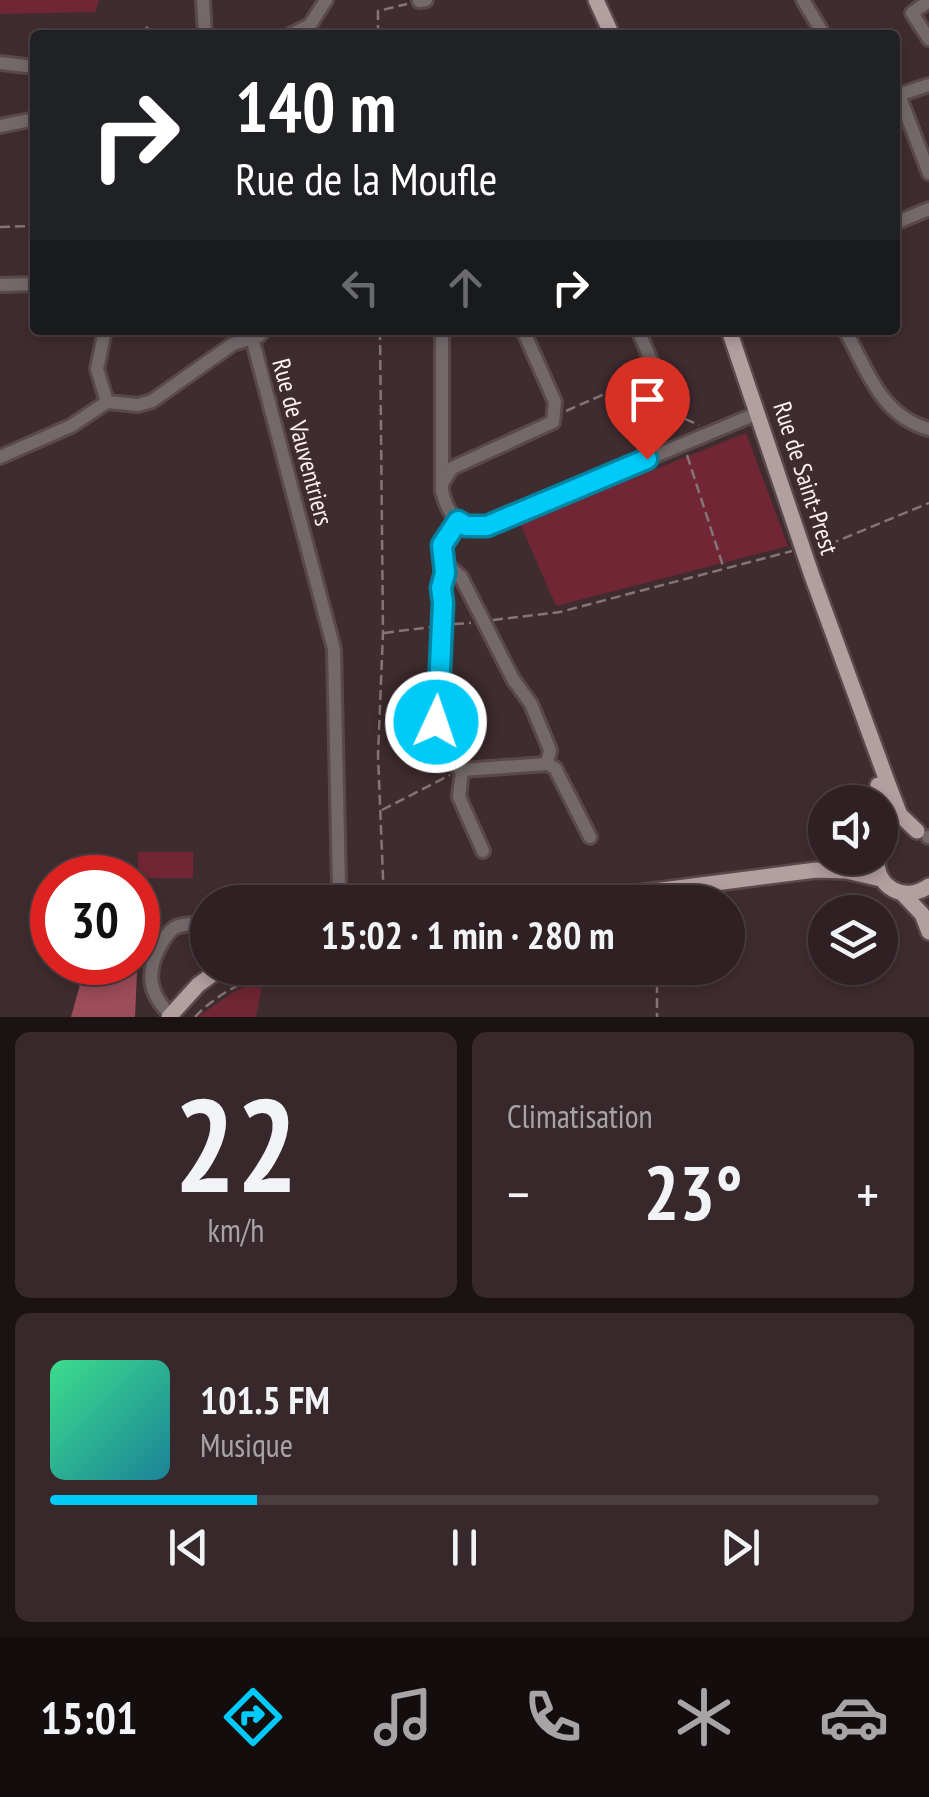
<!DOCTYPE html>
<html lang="fr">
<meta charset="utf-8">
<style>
:root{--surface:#2f2123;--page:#37292b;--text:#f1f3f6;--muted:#a7a3a6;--line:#4a3e41;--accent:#00cbf8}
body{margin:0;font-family:"PT Sans Narrow",sans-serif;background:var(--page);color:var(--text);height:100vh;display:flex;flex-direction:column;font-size:38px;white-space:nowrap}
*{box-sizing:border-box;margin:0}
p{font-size:32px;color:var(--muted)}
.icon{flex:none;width:55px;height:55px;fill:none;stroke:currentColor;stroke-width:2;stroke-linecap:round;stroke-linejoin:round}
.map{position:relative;height:1017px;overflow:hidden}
.side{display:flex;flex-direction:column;gap:15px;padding:15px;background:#1a1213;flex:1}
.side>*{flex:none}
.hud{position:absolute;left:30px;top:30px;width:870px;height:305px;border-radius:10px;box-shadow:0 5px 15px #0003,0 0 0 2px var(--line);background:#202124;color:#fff;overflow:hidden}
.controls{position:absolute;left:808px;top:785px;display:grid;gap:20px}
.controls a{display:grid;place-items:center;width:90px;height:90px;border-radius:50%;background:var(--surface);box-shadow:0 5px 15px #0003,0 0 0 2px var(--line);font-size:50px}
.speed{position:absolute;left:30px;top:855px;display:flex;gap:20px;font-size:50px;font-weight:700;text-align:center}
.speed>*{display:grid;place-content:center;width:130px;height:130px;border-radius:50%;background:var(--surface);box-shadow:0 5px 15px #0003,0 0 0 2px var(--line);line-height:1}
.speed .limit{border:15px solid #d22;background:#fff;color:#111}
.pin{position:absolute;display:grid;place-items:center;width:85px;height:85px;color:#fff;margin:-102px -42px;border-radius:50% 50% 50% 0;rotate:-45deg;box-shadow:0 0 10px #0007}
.pin .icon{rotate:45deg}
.me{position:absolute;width:110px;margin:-55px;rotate:3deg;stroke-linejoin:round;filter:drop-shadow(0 0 8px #0008)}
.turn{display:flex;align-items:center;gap:35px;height:210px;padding:0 40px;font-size:45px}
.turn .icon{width:130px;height:130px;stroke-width:2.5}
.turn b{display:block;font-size:70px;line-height:85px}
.lanes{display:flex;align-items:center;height:95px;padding:0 40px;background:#0003;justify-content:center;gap:50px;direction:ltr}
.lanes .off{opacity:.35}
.big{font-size:75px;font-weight:600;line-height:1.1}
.side .widget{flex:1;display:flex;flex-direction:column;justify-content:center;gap:15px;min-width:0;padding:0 35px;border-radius:15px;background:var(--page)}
.side .dial{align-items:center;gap:0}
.dial b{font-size:130px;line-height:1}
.song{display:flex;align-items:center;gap:30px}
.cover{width:120px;height:120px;border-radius:15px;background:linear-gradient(135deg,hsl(150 70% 55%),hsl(190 70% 35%))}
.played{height:10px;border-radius:5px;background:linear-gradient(90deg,var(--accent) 25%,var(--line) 25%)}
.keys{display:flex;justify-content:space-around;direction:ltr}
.heat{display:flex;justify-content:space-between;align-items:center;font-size:55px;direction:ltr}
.side .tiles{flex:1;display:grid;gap:15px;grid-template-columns:1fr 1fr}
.widget:last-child{grid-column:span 2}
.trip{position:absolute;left:190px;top:885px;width:555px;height:100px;border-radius:50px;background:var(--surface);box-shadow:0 5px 15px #0003,0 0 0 2px var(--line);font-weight:600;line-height:100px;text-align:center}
.tab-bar{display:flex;height:160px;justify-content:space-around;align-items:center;background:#130d0e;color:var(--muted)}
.tab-bar .icon{width:70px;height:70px}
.tab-bar .active{color:var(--accent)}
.tab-bar b{font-size:45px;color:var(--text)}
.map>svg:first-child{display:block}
.green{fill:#702635}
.forest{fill:#9d4c59}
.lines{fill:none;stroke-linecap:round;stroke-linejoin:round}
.minor-casing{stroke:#5a484a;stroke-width:18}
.major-casing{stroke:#5a484a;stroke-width:20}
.path{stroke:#857577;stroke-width:2.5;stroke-dasharray:10 5;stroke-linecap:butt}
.minor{stroke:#73696a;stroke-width:12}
.major{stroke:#b39ea0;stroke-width:15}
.route-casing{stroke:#0084a1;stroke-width:25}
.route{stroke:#00cbf8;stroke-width:18}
.labels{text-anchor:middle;stroke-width:10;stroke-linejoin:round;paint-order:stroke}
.street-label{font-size:25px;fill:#fdf1f2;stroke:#3f2c2f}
</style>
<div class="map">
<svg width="929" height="1017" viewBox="0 0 929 1017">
<rect width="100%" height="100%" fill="#3f2c2f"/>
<g class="green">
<path d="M0,0H99L95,12L0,14Z"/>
<path d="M746,433L788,546L556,606L520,523Z"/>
<rect x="138" y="852" width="55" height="26"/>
<path d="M263,980L256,1017H197L237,990Z"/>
</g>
<path class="forest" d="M86,963H117L137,973L135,1017H71Z"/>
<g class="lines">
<defs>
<g id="minor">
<path d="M203,0L205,35"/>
<path d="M803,0L821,30"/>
<path d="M419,1L426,0"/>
<path d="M929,1L912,13L929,39"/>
<path d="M290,35L310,25L326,0"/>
<path d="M0,63L35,67"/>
<path d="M899,95L929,173"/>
<path d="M895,96L929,85"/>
<path d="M0,126L35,119"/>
<path d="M895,223L929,209"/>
<path d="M0,285L35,284"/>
<path d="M105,330L97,369L107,402"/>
<path d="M250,330L334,649L339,885L333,902"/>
<path d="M442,330V491C448,516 460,531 487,526L758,413"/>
<path d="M638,330L656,372"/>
<path d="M845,330C867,370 881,416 929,429"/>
<path d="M0,457L71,426L107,402L138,405L152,401L233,344L259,336L264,330"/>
<path d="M443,482L452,468L553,422L555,402L523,330"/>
<path d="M445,563L439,687C431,714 435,755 462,770L547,764L550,750L531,704L513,679L461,577L445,563L443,545L458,521"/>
<path d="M547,764L555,768L590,837"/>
<path d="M462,770L459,797L483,851"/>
<path d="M928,837H929"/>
<path d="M171,1015C149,995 146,973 159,948C163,940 167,933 174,928C184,923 197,924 208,924"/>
</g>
<g id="major">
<path d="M596,0L612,35"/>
<path d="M729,330L812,576L887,781L900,815L917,831"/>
<path d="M878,785L886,819L885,839"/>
<path d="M877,858C876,888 904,903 929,886"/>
<path d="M830,866L868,858"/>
<path d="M902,893L922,914L929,932"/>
<path d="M568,902L816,870L846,871L881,879"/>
<path d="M169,1017L198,985L221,968"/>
</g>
</defs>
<use href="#minor" class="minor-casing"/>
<use href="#major" class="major-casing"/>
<g class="path">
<path d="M146,27L155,35"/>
<path d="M378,35V11L407,4"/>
<path d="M0,227L35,226"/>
<path d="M380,330L383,633L378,755L384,902"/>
<path d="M665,379L683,418L699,425"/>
<path d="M566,411L645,376"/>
<path d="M687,455L723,566"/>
<path d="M814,544H830L929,503"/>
<path d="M493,620L560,612L792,551"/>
<path d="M454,624L471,623"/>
<path d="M384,633L431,627"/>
<path d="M382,810L450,775"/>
<path d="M657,968V1017"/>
<path d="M195,1017C218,992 258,972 293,968"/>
</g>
<use href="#minor" class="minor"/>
<use href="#major" class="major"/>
</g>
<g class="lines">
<defs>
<path id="route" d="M436,722L434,704L439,688L443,603L441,588L445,573L442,545L458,521L466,526H487L647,459"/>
</defs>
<use href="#route" class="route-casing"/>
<use href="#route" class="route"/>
</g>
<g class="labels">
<g class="street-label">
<text transform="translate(303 442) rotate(75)" y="9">Rue de Vauventriers</text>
<text transform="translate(806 478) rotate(72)" y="9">Rue de Saint-Prest</text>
</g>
</g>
</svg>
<div class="controls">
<a><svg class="icon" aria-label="sound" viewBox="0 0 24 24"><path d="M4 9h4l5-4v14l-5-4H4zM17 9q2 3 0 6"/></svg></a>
<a><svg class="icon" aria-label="layers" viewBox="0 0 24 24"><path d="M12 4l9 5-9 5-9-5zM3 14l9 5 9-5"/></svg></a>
</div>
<div class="speed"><div class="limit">30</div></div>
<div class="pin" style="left:647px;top:459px;background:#d93025"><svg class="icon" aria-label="arrive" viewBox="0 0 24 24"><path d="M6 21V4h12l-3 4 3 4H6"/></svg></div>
<svg class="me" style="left:436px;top:722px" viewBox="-20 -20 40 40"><circle r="17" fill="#00cbf8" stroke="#fff" stroke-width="3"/><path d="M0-11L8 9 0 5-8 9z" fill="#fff"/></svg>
<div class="trip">15:02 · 1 min · 280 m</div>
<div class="hud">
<div class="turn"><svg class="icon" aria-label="right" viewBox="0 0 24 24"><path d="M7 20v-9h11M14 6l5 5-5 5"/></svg><div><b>140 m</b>Rue de la Moufle</div></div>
<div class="lanes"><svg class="icon off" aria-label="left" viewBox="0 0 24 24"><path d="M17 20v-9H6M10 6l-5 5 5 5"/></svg><svg class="icon off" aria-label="ahead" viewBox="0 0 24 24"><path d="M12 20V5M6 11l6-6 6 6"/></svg><svg class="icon" aria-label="right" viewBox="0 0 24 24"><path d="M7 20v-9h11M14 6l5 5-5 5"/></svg></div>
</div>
</div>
<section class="side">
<div class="tiles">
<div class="widget dial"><b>22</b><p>km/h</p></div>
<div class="widget"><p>Climatisation</p>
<div class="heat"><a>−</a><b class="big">23°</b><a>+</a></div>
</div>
<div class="widget">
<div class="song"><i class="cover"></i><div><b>101.5 FM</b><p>Musique</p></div></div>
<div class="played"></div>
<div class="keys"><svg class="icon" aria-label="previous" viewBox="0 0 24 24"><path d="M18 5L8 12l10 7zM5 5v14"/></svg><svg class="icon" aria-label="pause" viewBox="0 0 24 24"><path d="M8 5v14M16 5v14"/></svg><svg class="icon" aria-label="next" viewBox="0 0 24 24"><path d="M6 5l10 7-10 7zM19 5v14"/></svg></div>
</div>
</div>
</section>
<nav class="tab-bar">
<b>15:01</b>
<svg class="icon active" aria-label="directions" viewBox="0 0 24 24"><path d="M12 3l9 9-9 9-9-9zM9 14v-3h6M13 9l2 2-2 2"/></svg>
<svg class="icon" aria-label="music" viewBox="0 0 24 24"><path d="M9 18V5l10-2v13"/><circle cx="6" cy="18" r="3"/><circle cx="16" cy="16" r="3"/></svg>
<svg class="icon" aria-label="phone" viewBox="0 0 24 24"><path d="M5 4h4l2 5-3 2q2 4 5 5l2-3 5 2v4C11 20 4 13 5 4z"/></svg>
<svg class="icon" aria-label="climate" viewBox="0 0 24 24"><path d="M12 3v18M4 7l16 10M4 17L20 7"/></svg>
<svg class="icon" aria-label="car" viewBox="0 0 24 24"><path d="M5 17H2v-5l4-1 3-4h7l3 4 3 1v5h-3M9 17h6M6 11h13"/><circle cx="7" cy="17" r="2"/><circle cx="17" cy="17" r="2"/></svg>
</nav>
